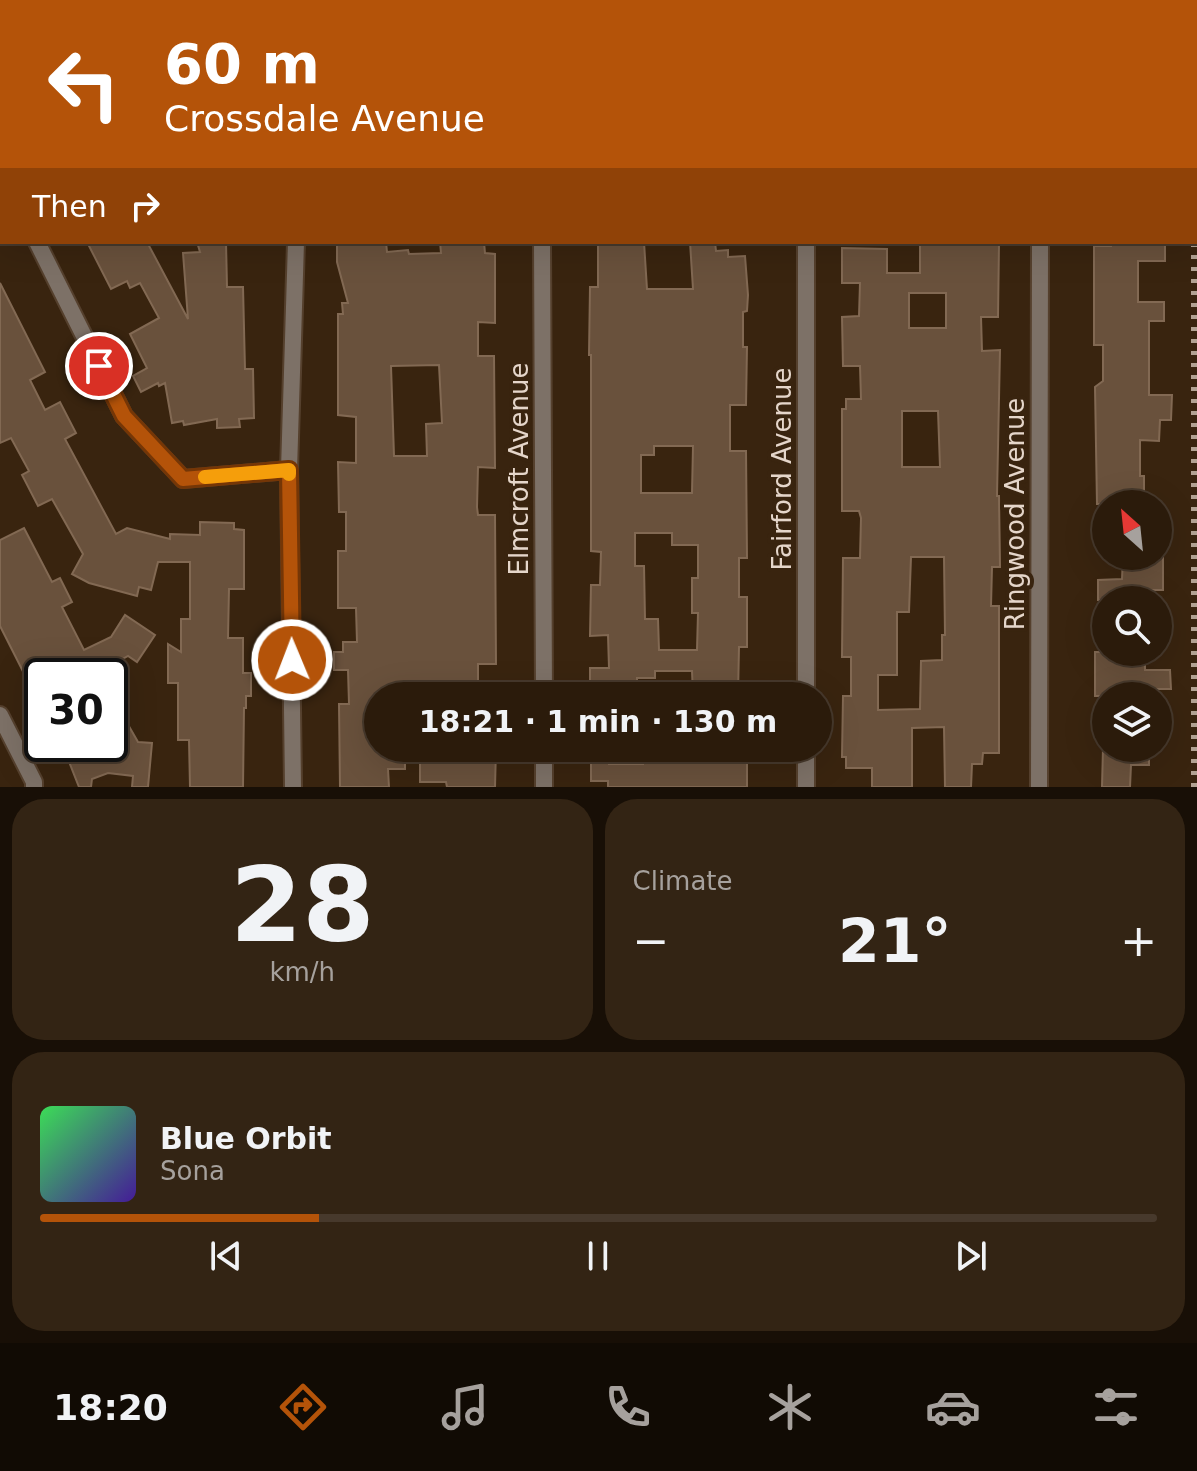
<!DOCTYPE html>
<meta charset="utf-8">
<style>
:root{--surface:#2b1b0b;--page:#332414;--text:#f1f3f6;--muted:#a6a19d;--line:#47392c;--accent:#b45309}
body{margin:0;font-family:"DejaVu Sans",sans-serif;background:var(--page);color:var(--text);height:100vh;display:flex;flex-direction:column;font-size:30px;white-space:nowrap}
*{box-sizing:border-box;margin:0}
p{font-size:26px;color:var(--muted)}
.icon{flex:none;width:44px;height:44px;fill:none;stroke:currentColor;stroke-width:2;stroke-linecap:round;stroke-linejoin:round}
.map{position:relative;height:787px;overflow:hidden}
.details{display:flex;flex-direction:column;gap:12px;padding:12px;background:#180f06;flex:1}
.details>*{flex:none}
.hud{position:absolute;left:0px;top:0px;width:1198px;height:244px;box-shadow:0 8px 32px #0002,0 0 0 2px var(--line);background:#b45309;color:#fff;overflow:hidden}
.needle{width:52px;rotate:333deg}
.tools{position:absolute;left:1092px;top:490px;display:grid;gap:16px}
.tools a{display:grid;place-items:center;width:80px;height:80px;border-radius:50%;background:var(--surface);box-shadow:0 8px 32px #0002,0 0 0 2px var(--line);font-size:40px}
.speed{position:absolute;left:24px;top:658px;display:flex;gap:16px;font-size:40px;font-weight:700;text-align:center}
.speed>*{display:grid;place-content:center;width:104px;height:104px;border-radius:50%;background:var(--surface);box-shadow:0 8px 32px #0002,0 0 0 2px var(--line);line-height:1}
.speed .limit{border:4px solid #111;border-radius:12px;background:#fff;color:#111}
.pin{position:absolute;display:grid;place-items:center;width:68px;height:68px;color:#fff;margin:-34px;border:4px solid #fff;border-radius:50%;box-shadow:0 2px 8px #0007}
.me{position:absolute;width:88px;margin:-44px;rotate:359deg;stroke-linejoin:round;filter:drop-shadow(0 0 6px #0008)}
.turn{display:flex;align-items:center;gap:28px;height:168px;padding:0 32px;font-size:36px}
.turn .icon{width:104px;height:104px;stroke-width:2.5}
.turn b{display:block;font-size:56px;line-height:68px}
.then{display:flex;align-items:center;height:76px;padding:0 32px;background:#0003;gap:16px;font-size:30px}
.big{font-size:60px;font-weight:600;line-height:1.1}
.details .widget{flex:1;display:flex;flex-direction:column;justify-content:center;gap:12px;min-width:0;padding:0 28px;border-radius:32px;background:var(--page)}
.details .dial{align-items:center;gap:0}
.dial b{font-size:104px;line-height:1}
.song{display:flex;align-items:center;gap:24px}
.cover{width:96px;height:96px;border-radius:12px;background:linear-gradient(135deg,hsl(130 70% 55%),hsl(260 70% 35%))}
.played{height:8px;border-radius:4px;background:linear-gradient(90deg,var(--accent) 25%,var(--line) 25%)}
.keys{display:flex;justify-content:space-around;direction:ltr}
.heat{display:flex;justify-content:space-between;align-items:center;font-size:44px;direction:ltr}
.details .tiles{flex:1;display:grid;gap:12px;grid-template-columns:1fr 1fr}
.widget:last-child{grid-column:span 2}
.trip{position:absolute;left:364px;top:682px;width:468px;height:80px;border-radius:40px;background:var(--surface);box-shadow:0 8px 32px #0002,0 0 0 2px var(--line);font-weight:600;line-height:80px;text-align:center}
.tab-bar{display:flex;height:128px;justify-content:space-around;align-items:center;background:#110b04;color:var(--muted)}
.tab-bar .icon{width:56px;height:56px}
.tab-bar .current{color:var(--accent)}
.tab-bar b{font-size:36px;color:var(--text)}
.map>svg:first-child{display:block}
.building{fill:#69513c;stroke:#826953;stroke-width:2;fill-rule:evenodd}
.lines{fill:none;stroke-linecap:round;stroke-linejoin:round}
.minor-casing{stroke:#55402d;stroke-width:20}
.minor{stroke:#7d7167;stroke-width:16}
.rail{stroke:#b2a293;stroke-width:6;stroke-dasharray:4 8;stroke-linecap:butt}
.route-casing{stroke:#753606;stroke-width:20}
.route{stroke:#b45309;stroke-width:14}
.slow{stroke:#f59e0b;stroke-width:14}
.labels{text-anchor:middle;stroke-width:8;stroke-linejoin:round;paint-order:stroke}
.street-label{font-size:26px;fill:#e5d6ca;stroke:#39240f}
</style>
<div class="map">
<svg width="1197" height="787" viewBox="0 0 1197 787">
<rect width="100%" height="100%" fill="#39240f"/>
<g class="building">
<path d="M87,242H147L188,319L183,253L200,252L197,242H226L227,287H243L245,369H253L254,418L239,419L240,427L217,428V419L184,425L183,421L172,423L165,383L159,386L158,383L141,392L133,376L147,368L130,334L159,318L140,283L130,288L127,281L111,289Z"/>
<path d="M337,242H386L387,252L408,250L409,254L441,253L440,242H484L485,253L495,254V323L478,322V356H494L495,468L478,467L477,507L478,515H495L496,664H478V696H378V748H405V769H388L389,787H340L339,704H349L348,670H334V652H343V642H357L356,608H338V551H346V512H339L338,462L356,463V417L338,415V314H343L342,303H348L337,262ZM439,365L442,423L426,424L427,456H394L391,366Z"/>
<path d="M598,242H644L647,289H693L690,242H715L716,251L728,250V257L745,256L748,295L747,311L743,312V347H747L746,405H730V451H746L747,558H739V597H747V647H739L738,696H693L692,671H655V678H637V696H590V668H609L608,635L590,636L591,585H600L601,552L591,551V355H589L590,287H598ZM654,446H693L692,493H641V455H654ZM635,533H672V545H698V578H692V613H698L697,650H659L658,619H645L644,566H635Z"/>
<path d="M1111,242H1165V261H1138V302H1164V321H1149V395H1172L1171,420H1160L1159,441L1140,440V476H1144V504H1097L1095,387L1103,381V345H1094V246H1111Z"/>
<path d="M924,244H999L998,317H981L982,351L1000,350L997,496H999L1000,567H992L991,606H999V753H983L982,764H972L971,787H945L944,727L912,728V787H872V768H846V757H842L843,696H851V657H842L843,558H860L861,518L859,511H842V409H846V399H861L860,366H843L842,317L859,316L860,283H842V248L887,249V273H920V245ZM909,293H946V328H909ZM902,411H938L940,467H902ZM911,557H944L945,635H942V660L921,661L920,709L878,710V675H897V612H909Z"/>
<path d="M0,283L45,372L30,380L45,410L60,402L76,433L65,439L116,534L127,528L170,539V534L200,535V522L234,523V529L244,530V589H229L228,638H243V673H251V696H246V708H244L243,787H190L189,740H178V683H168V644L181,652V619H190V562H158L151,590L139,587L137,596L89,583L72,574L83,554L52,499L38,506L22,475L29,471L11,438L0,443Z"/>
<path d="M24,528L52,582L60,578L72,602L62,607L84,650L111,637L125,615L155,635L137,662L128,656L112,665L109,660L78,676H42V709L0,626V540Z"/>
<path d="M1123,556H1163V590H1140V600H1098V580L1122,579Z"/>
<path d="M1095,652H1145V670H1170L1171,689H1149V696H1095Z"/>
<path d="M110,693L138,742L152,743L148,787H132L133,776L108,773L92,779L91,787H79L62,744H110Z"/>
<path d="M441,748H496L495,787H447L446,782H420V763H441Z"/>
<path d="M643,748H747V787H608V781H591V759H609V764H643Z"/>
<path d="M1103,748H1149V765H1131L1130,787H1102Z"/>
</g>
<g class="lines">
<defs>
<g id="minor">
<path d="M207,0L208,2"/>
<path d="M480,0L481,2"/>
<path d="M756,0L757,2"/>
<path d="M347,2L351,0"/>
<path d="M1041,2V0"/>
<path d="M0,169L2,173"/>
<path d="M37,242L124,416L183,479L289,470"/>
<path d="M542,242L544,696"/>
<path d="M806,696V242"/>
<path d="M0,715L34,782V787"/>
<path d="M544,748V787"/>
<path d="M293,787L289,470L296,242"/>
<path d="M806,787V748"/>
<path d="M1039,787L1040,242"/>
</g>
</defs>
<use href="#minor" class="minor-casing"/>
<use href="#minor" class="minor"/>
<g class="rail">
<path d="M1195,2V0"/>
<path d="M1194,787V242"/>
</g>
</g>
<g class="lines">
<defs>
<path id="route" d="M99,366L124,416L183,479L289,470L292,660"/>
</defs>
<use href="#route" class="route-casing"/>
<use href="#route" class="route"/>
<path class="slow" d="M205,477L289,470V474"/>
</g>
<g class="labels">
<g class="street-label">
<text transform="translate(519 469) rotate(-90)" y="9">Elmcroft Avenue</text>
<text transform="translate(782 469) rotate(-90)" y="9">Fairford Avenue</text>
<text transform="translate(1015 514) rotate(-90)" y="9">Ringwood Avenue</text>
</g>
</g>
</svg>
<div class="tools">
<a><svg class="needle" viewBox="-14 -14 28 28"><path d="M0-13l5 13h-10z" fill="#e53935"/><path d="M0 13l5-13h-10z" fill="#a6a19d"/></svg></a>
<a><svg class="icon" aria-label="search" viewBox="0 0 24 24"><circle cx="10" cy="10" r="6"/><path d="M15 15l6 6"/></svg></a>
<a><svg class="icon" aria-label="layers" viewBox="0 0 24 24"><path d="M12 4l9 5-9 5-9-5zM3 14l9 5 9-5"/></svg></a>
</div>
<div class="speed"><div class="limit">30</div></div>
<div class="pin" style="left:99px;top:366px;background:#d93025"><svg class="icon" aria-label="arrive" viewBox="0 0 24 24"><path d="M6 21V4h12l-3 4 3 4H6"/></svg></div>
<svg class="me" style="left:292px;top:660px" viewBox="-20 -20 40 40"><circle r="17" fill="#b45309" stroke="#fff" stroke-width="3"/><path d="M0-11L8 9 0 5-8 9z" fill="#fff"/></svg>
<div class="trip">18:21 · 1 min · 130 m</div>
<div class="hud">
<div class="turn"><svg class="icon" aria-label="left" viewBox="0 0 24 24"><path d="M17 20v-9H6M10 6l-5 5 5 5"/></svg><div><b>60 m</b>Crossdale Avenue</div></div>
<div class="then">Then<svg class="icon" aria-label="right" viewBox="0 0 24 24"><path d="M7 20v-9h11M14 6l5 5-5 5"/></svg></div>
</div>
</div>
<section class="details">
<div class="tiles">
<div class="widget dial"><b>28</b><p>km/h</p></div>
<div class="widget"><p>Climate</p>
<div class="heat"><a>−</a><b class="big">21°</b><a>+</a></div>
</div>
<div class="widget">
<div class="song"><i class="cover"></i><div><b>Blue Orbit</b><p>Sona</p></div></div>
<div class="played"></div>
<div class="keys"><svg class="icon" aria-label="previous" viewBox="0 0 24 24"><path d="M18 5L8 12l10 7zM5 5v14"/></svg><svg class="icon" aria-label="pause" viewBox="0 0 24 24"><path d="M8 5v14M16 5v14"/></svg><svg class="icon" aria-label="next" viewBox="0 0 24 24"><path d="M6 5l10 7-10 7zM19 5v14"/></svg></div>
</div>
</div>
</section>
<nav class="tab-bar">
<b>18:20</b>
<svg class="icon current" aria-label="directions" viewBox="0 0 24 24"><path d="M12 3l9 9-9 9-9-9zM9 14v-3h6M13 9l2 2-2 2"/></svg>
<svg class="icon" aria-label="music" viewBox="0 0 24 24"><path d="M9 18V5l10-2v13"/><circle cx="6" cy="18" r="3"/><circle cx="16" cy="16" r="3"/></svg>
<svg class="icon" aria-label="phone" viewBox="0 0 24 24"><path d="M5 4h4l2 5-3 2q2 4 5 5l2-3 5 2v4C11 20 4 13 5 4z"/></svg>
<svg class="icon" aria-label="climate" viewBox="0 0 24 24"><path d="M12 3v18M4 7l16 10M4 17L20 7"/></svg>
<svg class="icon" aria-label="car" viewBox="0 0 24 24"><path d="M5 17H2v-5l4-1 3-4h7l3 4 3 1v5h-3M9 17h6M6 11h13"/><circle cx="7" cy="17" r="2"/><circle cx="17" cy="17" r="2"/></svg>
<svg class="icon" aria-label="filters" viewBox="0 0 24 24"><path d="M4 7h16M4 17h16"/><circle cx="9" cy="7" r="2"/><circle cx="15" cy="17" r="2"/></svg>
</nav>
